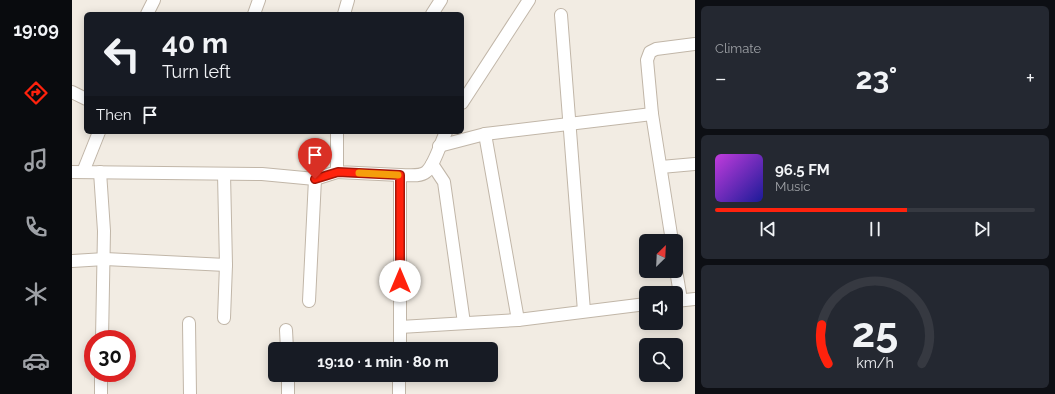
<!DOCTYPE html>
<meta charset="utf-8">
<style>
:root{--surface:#171b24;--page:#242831;--text:#f1f3f6;--muted:#9ea1a6;--line:#363941;--accent:#ff220d}
body{margin:0;font-family:Raleway,sans-serif;background:var(--page);color:var(--text);height:100vh;display:flex;flex-direction:column;font-size:15px;white-space:nowrap}
*{box-sizing:border-box;margin:0}
p{font-size:13px;color:var(--muted)}
.icon{flex:none;width:22px;height:22px;fill:none;stroke:currentColor;stroke-width:2;stroke-linecap:round;stroke-linejoin:round}
.map{position:relative;flex:1;overflow:hidden}
.details{display:flex;flex-direction:column;gap:6px;padding:6px;background:#0d0f14;width:360px}
.details>*{flex:none}
.banner{position:absolute;left:12px;top:12px;width:380px;height:122px;border-radius:6px;box-shadow:0 2px 10px #0003;background:#171b24;color:var(--text);overflow:hidden}
.needle{width:26px;rotate:24deg}
.fabs{position:absolute;left:567px;top:234px;display:grid;gap:8px}
.fabs a{display:grid;place-items:center;width:44px;height:44px;border-radius:6px;background:var(--surface);box-shadow:0 2px 10px #0003;font-size:20px}
.speed{position:absolute;left:12px;top:330px;display:flex;gap:8px;font-size:20px;font-weight:700;text-align:center}
.speed>*{display:grid;place-content:center;width:52px;height:52px;border-radius:50%;background:var(--surface);box-shadow:0 2px 10px #0003;line-height:1}
.speed .limit{border:6px solid #d22;background:#fff;color:#111}
.pin{position:absolute;display:grid;place-items:center;width:34px;height:34px;color:#fff;margin:-41px -17px;border-radius:50% 50% 50% 0;rotate:-45deg;box-shadow:0 0 4px #0007}
.pin .icon{rotate:45deg}
.me{position:absolute;width:44px;margin:-22px;rotate:0deg;stroke-linejoin:round;filter:drop-shadow(0 0 3px #0008)}
.turn{display:flex;align-items:center;gap:14px;height:84px;padding:0 12px;font-size:18px}
.turn .icon{width:52px;height:52px;stroke-width:2.5}
.turn b{display:block;font-size:28px;line-height:34px}
.then{display:flex;align-items:center;height:38px;padding:0 12px;background:#0003;gap:8px;font-size:15px}
.big{font-size:30px;font-weight:700;line-height:1.1}
.details .tile{flex:1;display:flex;flex-direction:column;justify-content:center;gap:6px;min-width:0;padding:0 14px;border-radius:6px;background:var(--page)}
.details .dial{align-items:center;gap:0}
.dial svg{height:104px;overflow:visible;fill:none;stroke:var(--line);stroke-width:7;stroke-linecap:round;text-anchor:middle}
.dial text{fill:var(--text);stroke:none}
.song{display:flex;align-items:center;gap:12px}
.cover{width:48px;height:48px;border-radius:6px;background:linear-gradient(135deg,hsl(290 70% 55%),hsl(240 70% 35%))}
.played{height:4px;border-radius:2px;background:linear-gradient(90deg,var(--accent) 60%,var(--line) 60%)}
.keys{display:flex;justify-content:space-around;direction:ltr}
.heat{display:flex;justify-content:space-between;align-items:center;font-size:22px;direction:ltr}
.trip{position:absolute;left:196px;top:342px;width:230px;height:40px;border-radius:6px;background:var(--surface);box-shadow:0 2px 10px #0003;font-weight:700;line-height:40px;text-align:center}
main{display:flex;flex:1;min-height:0}
.dock{display:flex;flex-direction:column;width:72px;justify-content:space-around;align-items:center;background:#090b0e;color:var(--muted)}
.dock .icon{width:28px;height:28px}
.dock .on{color:var(--accent)}
.dock b{font-size:18px;color:var(--text)}
.map>svg:first-child{display:block}
.lines{fill:none;stroke-linecap:round;stroke-linejoin:round}
.street-casing{stroke:#c1b6a8;stroke-width:14}
.street{stroke:#fff;stroke-width:12}
.route-casing{stroke:#a61608;stroke-width:10}
.route{stroke:#ff220d;stroke-width:7}
.slow{stroke:#f59e0b;stroke-width:7}
</style>
<main>
<nav class="dock">
<b>19:09</b>
<svg class="icon on" aria-label="directions" viewBox="0 0 24 24"><path d="M12 3l9 9-9 9-9-9zM9 14v-3h6M13 9l2 2-2 2"/></svg>
<svg class="icon" aria-label="music" viewBox="0 0 24 24"><path d="M9 18V5l10-2v13"/><circle cx="6" cy="18" r="3"/><circle cx="16" cy="16" r="3"/></svg>
<svg class="icon" aria-label="phone" viewBox="0 0 24 24"><path d="M5 4h4l2 5-3 2q2 4 5 5l2-3 5 2v4C11 20 4 13 5 4z"/></svg>
<svg class="icon" aria-label="climate" viewBox="0 0 24 24"><path d="M12 3v18M4 7l16 10M4 17L20 7"/></svg>
<svg class="icon" aria-label="car" viewBox="0 0 24 24"><path d="M5 17H2v-5l4-1 3-4h7l3 4 3 1v5h-3M9 17h6M6 11h13"/><circle cx="7" cy="17" r="2"/><circle cx="17" cy="17" r="2"/></svg>
</nav>
<div class="map">
<svg width="623" height="394" viewBox="0 0 623 394">
<rect width="100%" height="100%" fill="#f2ece3"/>
<g class="lines">
<defs>
<g id="street">
<path d="M75,14L82,0"/>
<path d="M182,14L187,0"/>
<path d="M272,14L276,0"/>
<path d="M360,14L369,0"/>
<path d="M489,15L512,311"/>
<path d="M0,92L14,99"/>
<path d="M390,103L457,0"/>
<path d="M265,132V172L328,175"/>
<path d="M413,134L446,320"/>
<path d="M367,146L413,134L580,114"/>
<path d="M360,164L372,182L392,323"/>
<path d="M589,167L623,164"/>
<path d="M0,172L190,174L243,179L265,172"/>
<path d="M11,172L27,132"/>
<path d="M28,172L32,231L30,339"/>
<path d="M152,174L154,265L152,318"/>
<path d="M600,241L580,114L575,60L578,52L584,49L623,44"/>
<path d="M0,261L33,259L154,265"/>
<path d="M604,270L609,300"/>
<path d="M237,301L243,179"/>
<path d="M604,301L623,299"/>
<path d="M117,323L118,394"/>
<path d="M328,327L446,320L574,304"/>
<path d="M214,330L215,349"/>
<path d="M328,349V175C336,175 348,177 354,172C362,166 369,142 374,132"/>
<path d="M216,375V394"/>
<path d="M29,394V373"/>
<path d="M327,394V375"/>
</g>
</defs>
<use href="#street" class="street-casing"/>
<use href="#street" class="street"/>
</g>
<g class="lines">
<defs>
<path id="route" d="M243,179L266,172L328,175V281"/>
</defs>
<use href="#route" class="route-casing"/>
<use href="#route" class="route"/>
<path class="slow" d="M287,173L326,175"/>
</g>
</svg>
<div class="fabs">
<a><svg class="needle" viewBox="-14 -14 28 28"><path d="M0-13l5 13h-10z" fill="#e53935"/><path d="M0 13l5-13h-10z" fill="#9ea1a6"/></svg></a>
<a><svg class="icon" aria-label="sound" viewBox="0 0 24 24"><path d="M4 9h4l5-4v14l-5-4H4zM17 9q2 3 0 6"/></svg></a>
<a><svg class="icon" aria-label="search" viewBox="0 0 24 24"><circle cx="10" cy="10" r="6"/><path d="M15 15l6 6"/></svg></a>
</div>
<div class="speed"><div class="limit">30</div></div>
<div class="pin" style="left:243px;top:179px;background:#d93025"><svg class="icon" aria-label="arrive" viewBox="0 0 24 24"><path d="M6 21V4h12l-3 4 3 4H6"/></svg></div>
<svg class="me" style="left:328px;top:281px" viewBox="-20 -20 40 40"><circle r="19" fill="#fff"/><path d="M0-13L10 11 0 6-10 11z" fill="#ff220d"/></svg>
<div class="trip">19:10 · 1 min · 80 m</div>
<div class="banner">
<div class="turn"><svg class="icon" aria-label="left" viewBox="0 0 24 24"><path d="M17 20v-9H6M10 6l-5 5 5 5"/></svg><div><b>40 m</b>Turn left</div></div>
<div class="then">Then<svg class="icon" aria-label="arrive" viewBox="0 0 24 24"><path d="M6 21V4h12l-3 4 3 4H6"/></svg></div>
</div>
</div>
<section class="details">
<div class="tile"><p>Climate</p>
<div class="heat"><a>−</a><b class="big">23°</b><a>+</a></div>
</div>
<div class="tile">
<div class="song"><i class="cover"></i><div><b>96.5 FM</b><p>Music</p></div></div>
<div class="played"></div>
<div class="keys"><svg class="icon" aria-label="previous" viewBox="0 0 24 24"><path d="M18 5L8 12l10 7zM5 5v14"/></svg><svg class="icon" aria-label="pause" viewBox="0 0 24 24"><path d="M8 5v14M16 5v14"/></svg><svg class="icon" aria-label="next" viewBox="0 0 24 24"><path d="M6 5l10 7-10 7zM19 5v14"/></svg></div>
</div>
<div class="tile dial"><svg viewBox="0 0 100 80">
<path d="M14 69A42 42 0 1 1 86 69"/>
<path d="M14 69A42 42 0 0 1 9 39" stroke="#ff220d"/>
<text x="50" y="56" font-size="32" font-weight="700">25</text>
<text x="50" y="72" font-size="11">km/h</text>
</svg></div>
</section>
</main>
